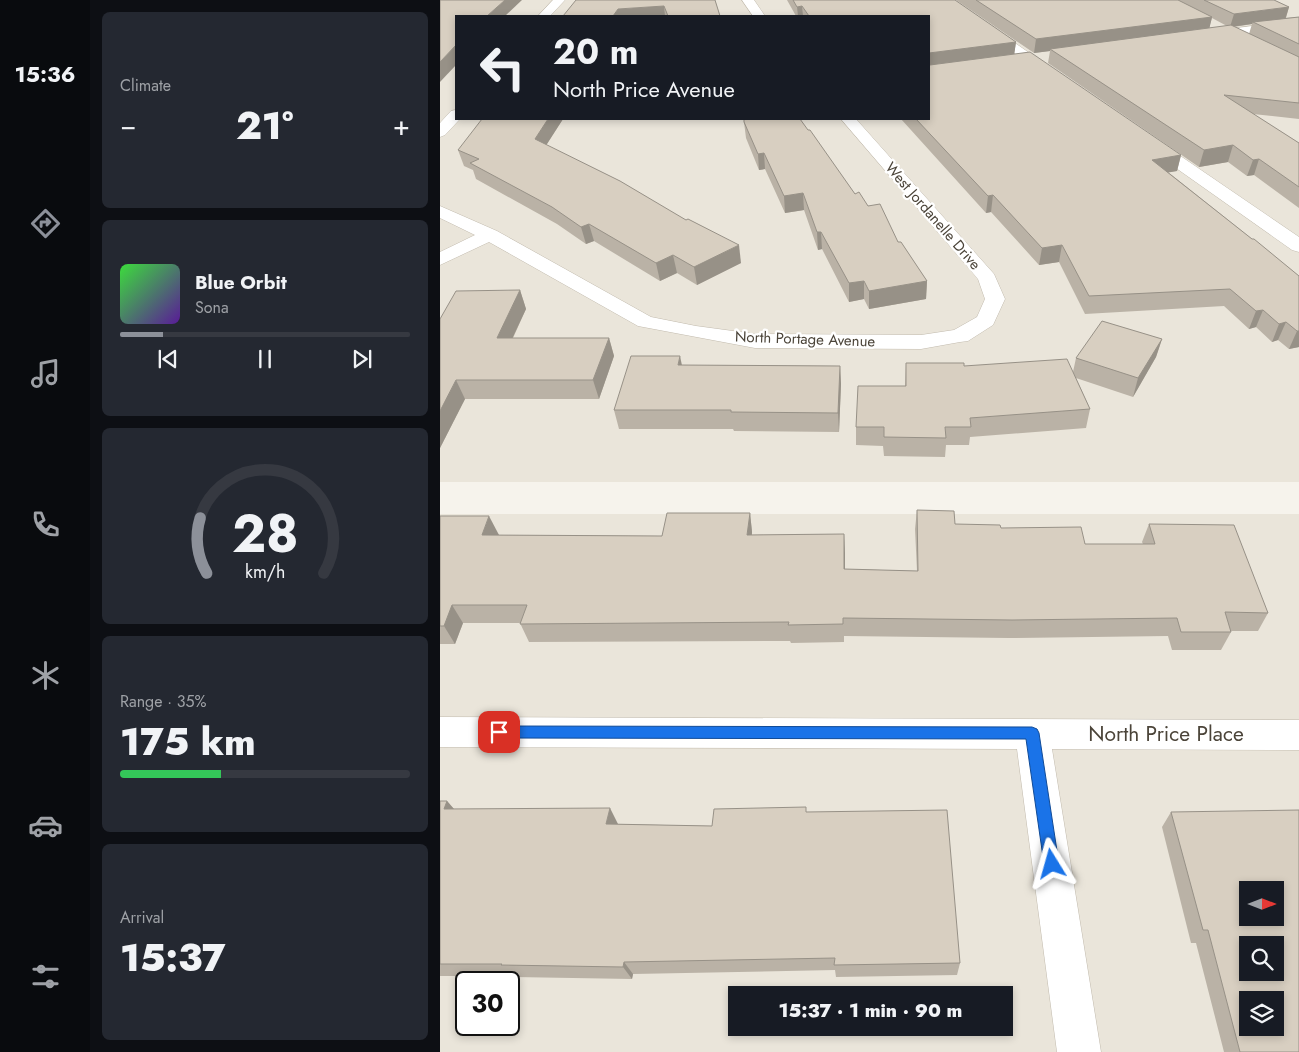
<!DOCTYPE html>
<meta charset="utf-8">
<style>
:root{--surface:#171b24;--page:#242831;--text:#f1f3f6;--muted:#9ea1a6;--line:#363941;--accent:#8c9099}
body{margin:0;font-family:Jost,sans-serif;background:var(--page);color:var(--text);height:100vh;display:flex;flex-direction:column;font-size:19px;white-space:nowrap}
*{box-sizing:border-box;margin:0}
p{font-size:16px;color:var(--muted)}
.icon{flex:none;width:28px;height:28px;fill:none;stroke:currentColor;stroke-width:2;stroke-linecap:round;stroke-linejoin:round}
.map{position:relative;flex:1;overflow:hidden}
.drawer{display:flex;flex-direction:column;gap:12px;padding:12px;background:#0d0f14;width:350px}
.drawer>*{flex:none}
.hud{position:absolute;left:15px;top:15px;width:475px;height:105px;border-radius:0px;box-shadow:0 2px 8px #0003;background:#171b24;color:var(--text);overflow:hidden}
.needle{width:32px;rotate:90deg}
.tools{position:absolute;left:799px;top:881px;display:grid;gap:10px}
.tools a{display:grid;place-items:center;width:45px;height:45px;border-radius:0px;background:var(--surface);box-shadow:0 2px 8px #0003;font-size:25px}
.speed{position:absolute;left:15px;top:971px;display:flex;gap:10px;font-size:25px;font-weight:700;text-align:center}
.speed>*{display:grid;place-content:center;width:65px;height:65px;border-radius:50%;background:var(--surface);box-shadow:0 2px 8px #0003;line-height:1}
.speed .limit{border:2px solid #111;border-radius:8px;background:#fff;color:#111}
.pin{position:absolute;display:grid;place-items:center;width:42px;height:42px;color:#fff;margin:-21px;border-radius:10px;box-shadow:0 2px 8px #0006}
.me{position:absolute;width:55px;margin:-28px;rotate:352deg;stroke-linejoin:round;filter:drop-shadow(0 0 4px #0008)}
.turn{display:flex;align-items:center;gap:18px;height:105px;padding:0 15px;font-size:22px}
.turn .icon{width:65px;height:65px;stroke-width:2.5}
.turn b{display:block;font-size:35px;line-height:42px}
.big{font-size:38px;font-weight:800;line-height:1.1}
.drawer .widget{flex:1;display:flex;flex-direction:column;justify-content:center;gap:8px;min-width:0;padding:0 18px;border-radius:8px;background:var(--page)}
.drawer .dial{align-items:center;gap:0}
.dial svg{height:130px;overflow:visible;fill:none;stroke:var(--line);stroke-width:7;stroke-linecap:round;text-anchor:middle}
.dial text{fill:var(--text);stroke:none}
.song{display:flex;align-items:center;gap:15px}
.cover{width:60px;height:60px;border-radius:8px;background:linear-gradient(135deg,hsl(120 70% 55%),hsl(270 70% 35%))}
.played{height:5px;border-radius:2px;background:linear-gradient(90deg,var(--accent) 15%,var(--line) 15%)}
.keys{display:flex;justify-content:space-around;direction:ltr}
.heat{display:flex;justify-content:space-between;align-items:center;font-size:28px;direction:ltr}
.charge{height:8px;border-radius:4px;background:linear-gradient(90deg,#34c759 35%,var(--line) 0)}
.trip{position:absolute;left:288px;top:986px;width:285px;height:50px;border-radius:0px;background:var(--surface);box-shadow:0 2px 8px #0003;font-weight:800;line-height:50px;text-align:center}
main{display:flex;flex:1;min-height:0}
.dock{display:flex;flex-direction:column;width:90px;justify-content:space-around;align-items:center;background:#090b0e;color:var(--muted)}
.dock .icon{width:35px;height:35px}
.dock .current{color:var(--accent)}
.dock b{font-size:22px;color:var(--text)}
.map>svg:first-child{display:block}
.residential{fill:#eae5da;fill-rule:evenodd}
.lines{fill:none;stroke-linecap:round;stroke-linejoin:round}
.minor-casing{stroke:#c2bbae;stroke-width:1}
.minor{fill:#fff;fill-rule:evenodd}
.wall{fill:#bab2a6;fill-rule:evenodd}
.shaded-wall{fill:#979187}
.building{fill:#d8cfc1;stroke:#979187;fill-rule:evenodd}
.route{fill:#1a73e8;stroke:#114b97}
.labels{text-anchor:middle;stroke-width:4.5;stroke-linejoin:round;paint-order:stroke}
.far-street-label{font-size:15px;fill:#4b4439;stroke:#fff}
.near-street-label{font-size:21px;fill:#4b4439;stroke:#fff}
</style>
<main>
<nav class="dock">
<b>15:36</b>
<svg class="icon current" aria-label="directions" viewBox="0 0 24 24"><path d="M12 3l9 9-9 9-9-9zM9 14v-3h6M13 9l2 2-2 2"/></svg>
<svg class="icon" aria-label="music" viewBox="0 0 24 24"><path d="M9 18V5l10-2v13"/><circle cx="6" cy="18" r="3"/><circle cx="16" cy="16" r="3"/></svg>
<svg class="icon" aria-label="phone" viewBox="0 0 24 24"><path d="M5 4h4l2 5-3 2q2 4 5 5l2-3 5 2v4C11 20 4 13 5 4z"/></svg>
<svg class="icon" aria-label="climate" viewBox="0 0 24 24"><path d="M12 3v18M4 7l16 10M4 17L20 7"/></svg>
<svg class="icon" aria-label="car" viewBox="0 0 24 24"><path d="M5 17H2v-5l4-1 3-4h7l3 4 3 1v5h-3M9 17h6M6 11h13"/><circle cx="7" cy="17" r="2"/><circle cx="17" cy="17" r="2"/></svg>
<svg class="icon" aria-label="filters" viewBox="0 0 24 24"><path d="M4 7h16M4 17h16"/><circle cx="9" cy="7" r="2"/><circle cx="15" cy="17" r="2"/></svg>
</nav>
<section class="drawer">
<div class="widget"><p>Climate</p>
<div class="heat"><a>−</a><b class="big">21°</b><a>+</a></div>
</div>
<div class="widget">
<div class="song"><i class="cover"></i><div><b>Blue Orbit</b><p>Sona</p></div></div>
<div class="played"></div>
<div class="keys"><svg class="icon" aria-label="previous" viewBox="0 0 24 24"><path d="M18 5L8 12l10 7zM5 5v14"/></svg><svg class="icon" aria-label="pause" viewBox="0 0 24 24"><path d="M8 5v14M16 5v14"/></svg><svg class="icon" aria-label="next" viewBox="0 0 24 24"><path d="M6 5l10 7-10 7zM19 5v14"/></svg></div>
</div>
<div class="widget dial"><svg viewBox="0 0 100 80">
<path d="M14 69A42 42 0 1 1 86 69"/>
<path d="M14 69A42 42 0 0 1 10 35" stroke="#8c9099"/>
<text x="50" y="56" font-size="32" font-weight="700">28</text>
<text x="50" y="72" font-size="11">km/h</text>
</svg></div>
<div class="widget"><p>Range · 35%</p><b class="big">175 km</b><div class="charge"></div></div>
<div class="widget"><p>Arrival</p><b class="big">15:37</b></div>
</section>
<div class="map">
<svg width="859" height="1052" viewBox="0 0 859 1052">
<rect width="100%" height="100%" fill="#f6f3ec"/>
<g class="residential">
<path d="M0,0H859V482H0ZM16,16H489V119H16Z"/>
<path d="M0,514H859V1052H0ZM808,890H835V918H808ZM808,945H835V972H808ZM26,982H69V1025H26ZM296,995H564V1028H296ZM808,1000H835V1028H808Z"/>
</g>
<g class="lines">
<defs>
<g id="minor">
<path d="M113,0H125L110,16H98Z"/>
<path d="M302,0H314L325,16H313Z"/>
<path d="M500,0H513L621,75L614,79L609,78Z"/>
<path d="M859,20V28L766,40L760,36L766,32Z"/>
<path d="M16,110V119H20L5,135L0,137V123L11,111Z"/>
<path d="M401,119H416L554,274L565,299L553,325L528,341L520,342L481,349L315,348L198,326L49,242L0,265V252L35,235L0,218V206L57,231L211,317L256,326L315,334L481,335L514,330L537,317L545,299L538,279Z"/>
<path d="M708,136L714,138L859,237V252L852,250L702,144L700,141L702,138Z"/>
<path d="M0,717L859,720V750L612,749L661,1052H617L577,749L0,747Z"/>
</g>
</defs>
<use href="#minor" class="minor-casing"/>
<use href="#minor" class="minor"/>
</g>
<g class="wall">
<path d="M275,0L280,16H123Z"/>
<path d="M347,0H515L576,42L574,54L741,155L737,171L728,172L812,239L859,276V347L849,349L838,340L832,342L816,327L809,329L784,306L645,314L619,262L599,265L551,212L546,213L461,119H489V16H356Z"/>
<path d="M516,0H834L849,7L846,18L859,17V119L813,114L859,143V208L814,175L807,176L788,162L759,167L608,63L610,51L594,53ZM772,18L787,26L769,28ZM812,24L809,34L794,27Z"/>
<path d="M123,119L106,145L301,263L257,285L237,273L220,281L154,241L146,244L117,224L36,179L33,170L24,166L18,150Z"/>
<path d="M304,122L368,130L415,194L428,206L458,242L487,281L486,299L429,309L424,299L409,302L382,249L378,250L364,210L345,213L325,169L319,170L306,138Z"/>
<path d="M80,290L86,309L73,338H169L174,356L159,399H25L0,448V319Z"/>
<path d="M722,339L716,357L693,397L636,378L650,409L646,428L530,437L529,445H506L505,457L444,456L443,446L416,445V427L465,386L466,363L633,372L636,358Z"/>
<path d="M242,365L400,366L401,384L399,432L294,431L293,429H179L174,410Z"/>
<path d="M477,510L515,524L561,528L645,544H703L702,542L709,524L828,613L818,631H791V632L781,650H732L728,636L568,638L404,636V642L351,643L350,641L89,642L80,623H23L15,644H0V516L59,535L222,536L310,513L312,532V535L404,534L405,569L477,571L475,529Z"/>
<path d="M0,801H7L14,809L178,824L272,826L367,812L520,963L517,975L396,977L395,970L193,974L192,979L74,977L72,976H0Z"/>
<path d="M731,812L859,1052H784L756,943H751L722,827Z"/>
</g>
<g class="shaded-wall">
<path d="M65,0H82L65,16H47Z"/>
<path d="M224,6L225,16H173L178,9Z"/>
<path d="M362,6L363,16H358L357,7Z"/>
<path d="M849,7L845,20L813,22L812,24L790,27L794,14Z"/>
<path d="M772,17L769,30L610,49V51L594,53L596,39Z"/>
<path d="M576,42L574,56L489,67V53Z"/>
<path d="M16,45V65L0,82V62Z"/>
<path d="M108,119H123L100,155L95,139Z"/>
<path d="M793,145L788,162L759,167L764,150Z"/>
<path d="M324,153L325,169L319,170L318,154Z"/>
<path d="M741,155L737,171L708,176L712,160Z"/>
<path d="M819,159L814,175L807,176L813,160Z"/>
<path d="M363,193L364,210L345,213L344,196Z"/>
<path d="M553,195L551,212L546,213L548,196Z"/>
<path d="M149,224L154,241L146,244L141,227Z"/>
<path d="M377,232H381L382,249L378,250Z"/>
<path d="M299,245L301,263L257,285L254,267Z"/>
<path d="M622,245L619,262L599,265L602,248Z"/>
<path d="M233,255L237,273L220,281L216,263Z"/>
<path d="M424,281V299L409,302V283Z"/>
<path d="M487,281L486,299L429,309V291Z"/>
<path d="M80,290L86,309L64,356L57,338Z"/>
<path d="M823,310L816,327L809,329L816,311Z"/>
<path d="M846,322L838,340L832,342L839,324Z"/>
<path d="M857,331H859V347L849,349Z"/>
<path d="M169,338L174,356L159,399L153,380Z"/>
<path d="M722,339L716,357L693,397L698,378Z"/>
<path d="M240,356L244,375L238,365Z"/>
<path d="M400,366L401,384L399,432L398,413Z"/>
<path d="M16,380L25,399L0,448V411Z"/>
<path d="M310,513L312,532L310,554L307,535Z"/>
<path d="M49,516L59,535H42Z"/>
<path d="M404,534L405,553V588L404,569Z"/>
<path d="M12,605L23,623L15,644L4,626Z"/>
<path d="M7,801L20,816L4,809Z"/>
<path d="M170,808L178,824H166Z"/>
<path d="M184,962L193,974L192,979L183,967Z"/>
</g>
<g class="building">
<path d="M0,0H65L47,16H16V45L0,62Z"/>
<path d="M136,0H275L280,16H228L224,6L178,9L173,16H123Z"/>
<path d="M353,0H515L576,42L489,53V57V16H369L362,6L357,7Z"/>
<path d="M536,0H738L772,17L596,39Z"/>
<path d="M764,0H834L849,7L794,14Z"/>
<path d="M859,17V44L813,22Z"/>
<path d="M791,25L859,57V103L784,95L859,143V187L819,159L813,160L793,145L764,150L610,49Z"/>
<path d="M590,52L741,155L712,160L812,239H814L859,276V331H857L846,322L839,324L823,310L816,311L790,289L649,296L622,245L602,248L553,195L548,196L476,119H489V64L490,65Z"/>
<path d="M42,119H108L95,139L180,181L246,220L248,219L299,245L254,267L233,255L216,263L149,224L141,227L112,207L30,163L39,159L18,150Z"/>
<path d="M304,119H360L368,130H370L415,194L419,192L428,206L440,204L458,242H461L487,281L429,291L424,281L409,283L381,232H377L363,193L344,196L324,153L318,154L304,122Z"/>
<path d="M80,290L57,338H169L153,380H16L0,411V319L16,291Z"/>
<path d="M662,321L722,339L698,378L636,358Z"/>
<path d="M191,356H240L238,365L400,366L398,413L291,412V410H174Z"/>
<path d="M627,359L650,409L530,418L531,427H505L506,438L444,437V427H416L418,386H466V363H524V366Z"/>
<path d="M477,510L514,511L515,524L560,525L561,528L641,527L645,544H715L709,524L794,525L828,613L785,612L791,632H741L737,618L572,620L403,618V624L348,625L349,622L80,624L87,605H12L4,626H0V516H49L42,535L222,536L227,513H310L307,535L404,534V569L478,571Z"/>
<path d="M0,801H7L4,809L170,808L166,824L272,826L274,809L366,807V812L507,810L520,963L394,965L395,958L184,962L183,967L61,965L62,964H0Z"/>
<path d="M859,810V1052H800L768,930H763L731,812ZM808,890H835V918H808ZM808,945H835V972H808ZM808,1000H835V1028H808Z"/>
</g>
<path class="route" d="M59,726L592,727L597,729L599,733L619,864L617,870L612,872L606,870L604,864L586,739L59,738L54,737L52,732L54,728Z"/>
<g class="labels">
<g class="far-street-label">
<text transform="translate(493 216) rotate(49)" y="5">West Jordanelle Drive</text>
<text transform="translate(365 339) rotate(2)" y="5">North Portage Avenue</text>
</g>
<g class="near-street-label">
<text x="726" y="741">North Price Place</text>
</g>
</g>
</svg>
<div class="tools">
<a><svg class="needle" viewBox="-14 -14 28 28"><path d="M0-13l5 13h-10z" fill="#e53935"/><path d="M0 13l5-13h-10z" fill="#9ea1a6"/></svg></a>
<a><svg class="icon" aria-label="search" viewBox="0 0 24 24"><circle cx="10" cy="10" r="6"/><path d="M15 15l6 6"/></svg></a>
<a><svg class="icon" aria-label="layers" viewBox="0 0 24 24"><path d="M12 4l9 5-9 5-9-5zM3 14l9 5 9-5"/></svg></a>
</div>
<div class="speed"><div class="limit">30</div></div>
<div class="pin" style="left:59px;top:732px;background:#d93025"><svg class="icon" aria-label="arrive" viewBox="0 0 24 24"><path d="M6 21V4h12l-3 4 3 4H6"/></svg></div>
<svg class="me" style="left:612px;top:864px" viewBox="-20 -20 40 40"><path d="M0-17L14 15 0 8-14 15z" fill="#1a73e8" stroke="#fff" stroke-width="4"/></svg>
<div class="trip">15:37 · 1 min · 90 m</div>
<div class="hud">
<div class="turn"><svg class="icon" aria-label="left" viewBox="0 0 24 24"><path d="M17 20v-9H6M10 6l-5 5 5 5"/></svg><div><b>20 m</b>North Price Avenue</div></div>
</div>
</div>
</main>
